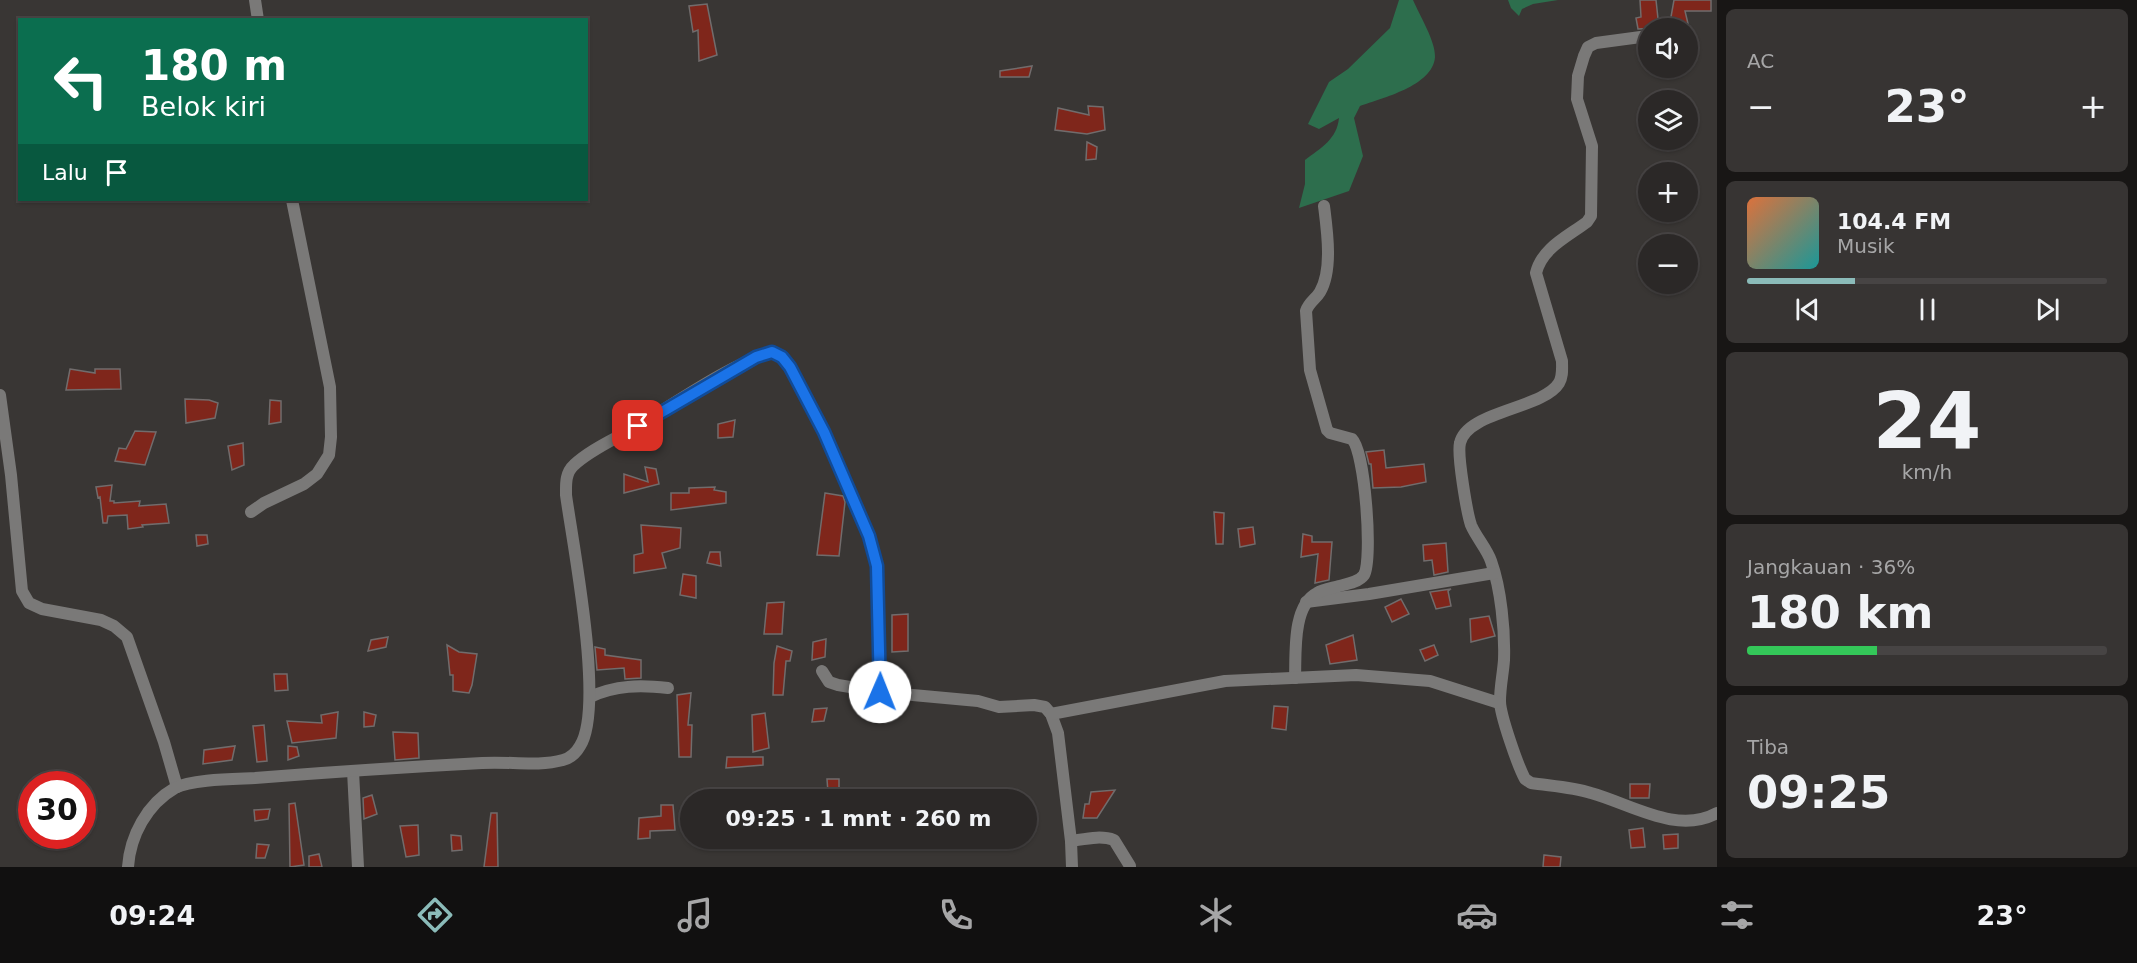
<!DOCTYPE html>
<html lang="id">
<meta charset="utf-8">
<style>
:root{--surface:#2b2827;--page:#373433;--text:#f1f3f6;--muted:#a6a6a7;--line:#474444;--accent:#8bbbb9}
body{margin:0;font-family:"DejaVu Sans",sans-serif;background:var(--page);color:var(--text);height:100vh;display:flex;flex-direction:column;font-size:22px;white-space:nowrap}
*{box-sizing:border-box;margin:0}
p{font-size:20px;color:var(--muted)}
.icon{flex:none;width:33px;height:33px;fill:none;stroke:currentColor;stroke-width:2;stroke-linecap:round;stroke-linejoin:round}
.map{position:relative;flex:1;overflow:hidden}
.drawer{display:flex;flex-direction:column;gap:9px;padding:9px;background:#181615;width:420px}
.drawer>*{flex:none}
.top-card{position:absolute;left:18px;top:18px;width:570px;height:183px;border-radius:0px;box-shadow:0 2px 4px #0004,0 0 0 2px var(--line);background:#0b6e4f;color:#fff;overflow:hidden}
.fabs{position:absolute;left:1638px;top:18px;display:grid;gap:12px}
.fabs a{display:grid;place-items:center;width:60px;height:60px;border-radius:50%;background:var(--surface);box-shadow:0 2px 4px #0004,0 0 0 2px var(--line);font-size:30px}
.speed{position:absolute;left:18px;top:771px;display:flex;gap:12px;font-size:30px;font-weight:700;text-align:center}
.speed>*{display:grid;place-content:center;width:78px;height:78px;border-radius:50%;background:var(--surface);box-shadow:0 2px 4px #0004,0 0 0 2px var(--line);line-height:1}
.speed .limit{border:9px solid #d22;background:#fff;color:#111}
.pin{position:absolute;display:grid;place-items:center;width:51px;height:51px;color:#fff;margin:-26px;border-radius:12px;box-shadow:0 3px 9px #0006}
.me{position:absolute;width:66px;margin:-33px;rotate:1deg;stroke-linejoin:round;filter:drop-shadow(0 0 4px #0008)}
.turn{display:flex;align-items:center;gap:21px;height:126px;padding:0 24px;font-size:27px}
.turn .icon{width:78px;height:78px;stroke-width:2.5}
.turn b{display:block;font-size:42px;line-height:51px}
.then{display:flex;align-items:center;height:57px;padding:0 24px;background:#0003;gap:12px;font-size:22px}
.big{font-size:45px;font-weight:600;line-height:1.1}
.drawer .card{flex:1;display:flex;flex-direction:column;justify-content:center;gap:9px;min-width:0;padding:0 21px;border-radius:9px;background:var(--page)}
.drawer .dial{align-items:center;gap:0}
.dial b{font-size:78px;line-height:1}
.song{display:flex;align-items:center;gap:18px}
.cover{width:72px;height:72px;border-radius:9px;background:linear-gradient(135deg,hsl(20 70% 55%),hsl(180 70% 35%))}
.played{height:6px;border-radius:3px;background:linear-gradient(90deg,var(--accent) 30%,var(--line) 30%)}
.keys{display:flex;justify-content:space-around;direction:ltr}
.heat{display:flex;justify-content:space-between;align-items:center;font-size:33px;direction:ltr}
.charge{height:9px;border-radius:4px;background:linear-gradient(90deg,#34c759 36%,var(--line) 0)}
.trip{position:absolute;left:680px;top:789px;width:357px;height:60px;border-radius:30px;background:var(--surface);box-shadow:0 2px 4px #0004,0 0 0 2px var(--line);font-weight:600;line-height:60px;text-align:center}
.tabs{display:flex;height:96px;justify-content:space-around;align-items:center;background:#111010;color:var(--muted)}
.tabs .icon{width:42px;height:42px}
.tabs .selected{color:var(--accent)}
.tabs b{font-size:27px;color:var(--text)}
main{display:flex;flex:1;min-height:0}
.map>svg:first-child{display:block}
.green{fill:#2d6e4d}
.building{fill:#7f261b;stroke:#716c6c;stroke-width:1.5}
.lines{fill:none;stroke-linecap:round;stroke-linejoin:round}
.minor{stroke:#7a7978;stroke-width:12}
.route-casing{stroke:#114b97;stroke-width:15}
.route{stroke:#1a73e8;stroke-width:10}
</style>
<main>
<div class="map">
<svg width="1717" height="867" viewBox="0 0 1717 867">
<rect width="100%" height="100%" fill="#393634"/>
<g class="green">
<path d="M1399,0H1413C1419,14 1436,42 1435,57C1433,86 1382,98 1360,106L1354,118L1363,156L1349,191L1299,208L1305,184V160C1321,148 1337,139 1339,118L1319,129L1308,124L1329,82L1348,69L1390,28Z"/>
<path d="M1508,0H1558L1533,4L1522,9L1519,16L1511,8Z"/>
</g>
<g class="building">
<path d="M1640,0H1656L1659,28L1638,29L1636,18L1641,17Z"/>
<path d="M1674,0H1711V11H1685L1689,28H1669Z"/>
<path d="M707,4L717,55L699,61L698,30L693,32L689,6Z"/>
<path d="M1032,66L1029,77H1000V71Z"/>
<path d="M1088,106L1103,107L1105,130L1087,134L1055,130L1058,108L1089,115Z"/>
<path d="M1087,142L1097,147L1096,159L1086,160Z"/>
<path d="M70,369L95,373V369H120L121,389L66,390Z"/>
<path d="M185,399L209,400L218,403L215,418L186,423Z"/>
<path d="M270,400L281,401V422L269,424Z"/>
<path d="M735,420L733,437L718,438V424Z"/>
<path d="M135,431L156,432L145,465L115,461L119,448L126,449Z"/>
<path d="M243,443L244,465L232,470L228,446Z"/>
<path d="M1384,450L1386,468L1424,464L1426,482L1401,487L1373,488L1371,464H1369L1366,452Z"/>
<path d="M645,467L656,469L659,484L624,493V474L648,482Z"/>
<path d="M112,485L110,501H114V503L140,501L139,506L166,504L169,523L142,525L143,527L128,529L127,515L108,516L107,523H103L100,497L98,498L96,487Z"/>
<path d="M715,487L714,490L726,492V503L671,510V493H689V488Z"/>
<path d="M825,493L843,496L845,502L839,556L817,555Z"/>
<path d="M1214,512L1224,513L1223,544H1216Z"/>
<path d="M641,525L681,528L680,548L662,553L666,568L634,573V555L643,553Z"/>
<path d="M1253,527L1255,544L1240,547L1238,529Z"/>
<path d="M1303,534L1312,536V542H1332L1329,580L1315,583L1318,554L1301,557Z"/>
<path d="M196,535H207L208,544L197,546Z"/>
<path d="M1446,543L1448,572L1434,575L1432,560L1424,561L1423,545Z"/>
<path d="M710,552H720L721,566L707,563Z"/>
<path d="M683,574L696,576V598L680,595Z"/>
<path d="M1451,589L1448,591L1451,606L1436,609L1430,592Z"/>
<path d="M1401,599L1409,614L1392,622L1385,607Z"/>
<path d="M784,602L782,634H764L767,603Z"/>
<path d="M908,614V651L892,652V615Z"/>
<path d="M1489,616L1495,636L1471,642L1470,619Z"/>
<path d="M1353,635L1357,660L1330,664L1326,645Z"/>
<path d="M388,637L386,647L368,651L371,640Z"/>
<path d="M826,639L825,657L812,660L813,642Z"/>
<path d="M447,645L459,652L477,654L472,685L469,693L453,691V675H450Z"/>
<path d="M1434,645L1438,655L1425,661L1420,650Z"/>
<path d="M777,646L792,651L790,661H786L783,695H773L774,663Z"/>
<path d="M595,647L605,649V655L641,660V678L625,679L624,668L597,670Z"/>
<path d="M274,674H287L288,690L275,691Z"/>
<path d="M691,693L688,725H692L691,757H679L677,695Z"/>
<path d="M1274,706L1288,707L1286,730L1272,728Z"/>
<path d="M827,708L824,721L812,722L814,709Z"/>
<path d="M338,712L336,738L292,743L287,721L322,723L321,715Z"/>
<path d="M364,712L376,715L374,726L364,727Z"/>
<path d="M765,713L769,748L753,752L752,715Z"/>
<path d="M264,725L267,761L257,762L253,726Z"/>
<path d="M393,732L418,733L419,758L395,760Z"/>
<path d="M235,746L232,760L203,764L204,750Z"/>
<path d="M288,746L297,747L299,756L288,760Z"/>
<path d="M727,757H763V765L726,768Z"/>
<path d="M827,779H839V792L828,793Z"/>
<path d="M1630,784H1650L1649,798H1630Z"/>
<path d="M1115,790L1097,818H1083L1085,804H1089L1091,792Z"/>
<path d="M372,795L377,814L364,819L363,798Z"/>
<path d="M295,803L304,865L290,867L289,804Z"/>
<path d="M661,805H673L675,830L650,831V838L638,839L639,818L661,816Z"/>
<path d="M270,809L268,819L255,821L254,810Z"/>
<path d="M491,813H497L498,867H484Z"/>
<path d="M418,825L419,855L406,857L400,826Z"/>
<path d="M1643,828L1645,847L1631,848L1629,830Z"/>
<path d="M1678,834V848L1664,849L1663,835Z"/>
<path d="M451,835L461,836L462,850L452,851Z"/>
<path d="M257,844L269,845L265,858H256Z"/>
<path d="M319,854L322,867H309V856Z"/>
<path d="M1544,855L1561,857L1560,867H1543Z"/>
</g>
<g class="lines">
<g class="minor">
<path d="M255,0L258,20"/>
<path d="M1648,36L1596,43L1588,47L1584,56L1578,76L1577,99L1592,146L1591,216L1587,222C1567,237 1542,248 1536,273L1562,361C1562,369 1563,376 1559,383C1543,409 1467,411 1460,443C1457,455 1467,513 1471,525C1476,537 1487,549 1491,561C1501,589 1505,630 1504,660C1503,674 1500,687 1500,701C1500,715 1518,766 1525,779L1531,783C1551,786 1572,787 1591,793C1631,804 1677,835 1717,813"/>
<path d="M0,395L11,475L22,591L29,603L42,609L101,620L114,626L127,637L164,742L177,787"/>
<path d="M251,512L264,503L304,484L317,474L329,455L331,437L330,387L292,200"/>
<path d="M1306,602L1369,594L1494,573"/>
<path d="M822,671L829,682L838,685L880,692L978,701L999,707L1034,705L1045,707L1051,714L1058,733L1071,841L1072,867"/>
<path d="M1295,678C1296,654 1292,606 1317,593C1323,589 1332,588 1339,586C1347,584 1359,582 1364,575C1373,559 1365,452 1352,439L1330,433L1327,430L1310,370L1306,311C1309,302 1316,299 1320,292C1333,270 1327,230 1324,206"/>
<path d="M590,697C616,685 640,685 668,688"/>
<path d="M1051,714L1225,681L1356,675L1430,681L1499,703"/>
<path d="M353,771L358,867"/>
<path d="M1071,841C1085,839 1101,835 1114,840L1130,866"/>
<path d="M128,867C130,836 147,804 175,788C192,779 235,779 255,778C331,772 406,767 482,763C509,761 537,767 563,760C571,758 576,753 580,746C605,707 573,546 566,495C566,485 565,473 574,465C590,450 613,440 632,429C673,405 728,365 772,352L782,357L790,367L824,432L869,536L877,566L880,692"/>
</g>
</g>
<g class="lines">
<defs>
<path id="route" d="M638,426L756,357L772,352L782,357L790,367L824,432L869,536L877,566L880,692"/>
</defs>
<use href="#route" class="route-casing"/>
<use href="#route" class="route"/>
</g>
</svg>
<div class="fabs">
<a><svg class="icon" aria-label="sound" viewBox="0 0 24 24"><path d="M4 9h4l5-4v14l-5-4H4zM17 9q2 3 0 6"/></svg></a>
<a><svg class="icon" aria-label="layers" viewBox="0 0 24 24"><path d="M12 4l9 5-9 5-9-5zM3 14l9 5 9-5"/></svg></a>
<a>+</a>
<a>−</a>
</div>
<div class="speed"><div class="limit">30</div></div>
<div class="pin" style="left:638px;top:426px;background:#d93025"><svg class="icon" aria-label="arrive" viewBox="0 0 24 24"><path d="M6 21V4h12l-3 4 3 4H6"/></svg></div>
<svg class="me" style="left:880px;top:692px" viewBox="-20 -20 40 40"><circle r="19" fill="#fff"/><path d="M0-13L10 11 0 6-10 11z" fill="#1a73e8"/></svg>
<div class="trip">09:25 · 1 mnt · 260 m</div>
<div class="top-card">
<div class="turn"><svg class="icon" aria-label="left" viewBox="0 0 24 24"><path d="M17 20v-9H6M10 6l-5 5 5 5"/></svg><div><b>180 m</b>Belok kiri</div></div>
<div class="then">Lalu<svg class="icon" aria-label="arrive" viewBox="0 0 24 24"><path d="M6 21V4h12l-3 4 3 4H6"/></svg></div>
</div>
</div>
<section class="drawer">
<div class="card"><p>AC</p>
<div class="heat"><a>−</a><b class="big">23°</b><a>+</a></div>
</div>
<div class="card">
<div class="song"><i class="cover"></i><div><b>104.4 FM</b><p>Musik</p></div></div>
<div class="played"></div>
<div class="keys"><svg class="icon" aria-label="previous" viewBox="0 0 24 24"><path d="M18 5L8 12l10 7zM5 5v14"/></svg><svg class="icon" aria-label="pause" viewBox="0 0 24 24"><path d="M8 5v14M16 5v14"/></svg><svg class="icon" aria-label="next" viewBox="0 0 24 24"><path d="M6 5l10 7-10 7zM19 5v14"/></svg></div>
</div>
<div class="card dial"><b>24</b><p>km/h</p></div>
<div class="card"><p>Jangkauan · 36%</p><b class="big">180 km</b><div class="charge"></div></div>
<div class="card"><p>Tiba</p><b class="big">09:25</b></div>
</section>
</main>
<nav class="tabs">
<b>09:24</b>
<svg class="icon selected" aria-label="directions" viewBox="0 0 24 24"><path d="M12 3l9 9-9 9-9-9zM9 14v-3h6M13 9l2 2-2 2"/></svg>
<svg class="icon" aria-label="music" viewBox="0 0 24 24"><path d="M9 18V5l10-2v13"/><circle cx="6" cy="18" r="3"/><circle cx="16" cy="16" r="3"/></svg>
<svg class="icon" aria-label="phone" viewBox="0 0 24 24"><path d="M5 4h4l2 5-3 2q2 4 5 5l2-3 5 2v4C11 20 4 13 5 4z"/></svg>
<svg class="icon" aria-label="climate" viewBox="0 0 24 24"><path d="M12 3v18M4 7l16 10M4 17L20 7"/></svg>
<svg class="icon" aria-label="car" viewBox="0 0 24 24"><path d="M5 17H2v-5l4-1 3-4h7l3 4 3 1v5h-3M9 17h6M6 11h13"/><circle cx="7" cy="17" r="2"/><circle cx="17" cy="17" r="2"/></svg>
<svg class="icon" aria-label="filters" viewBox="0 0 24 24"><path d="M4 7h16M4 17h16"/><circle cx="9" cy="7" r="2"/><circle cx="15" cy="17" r="2"/></svg>
<b>23°</b>
</nav>
